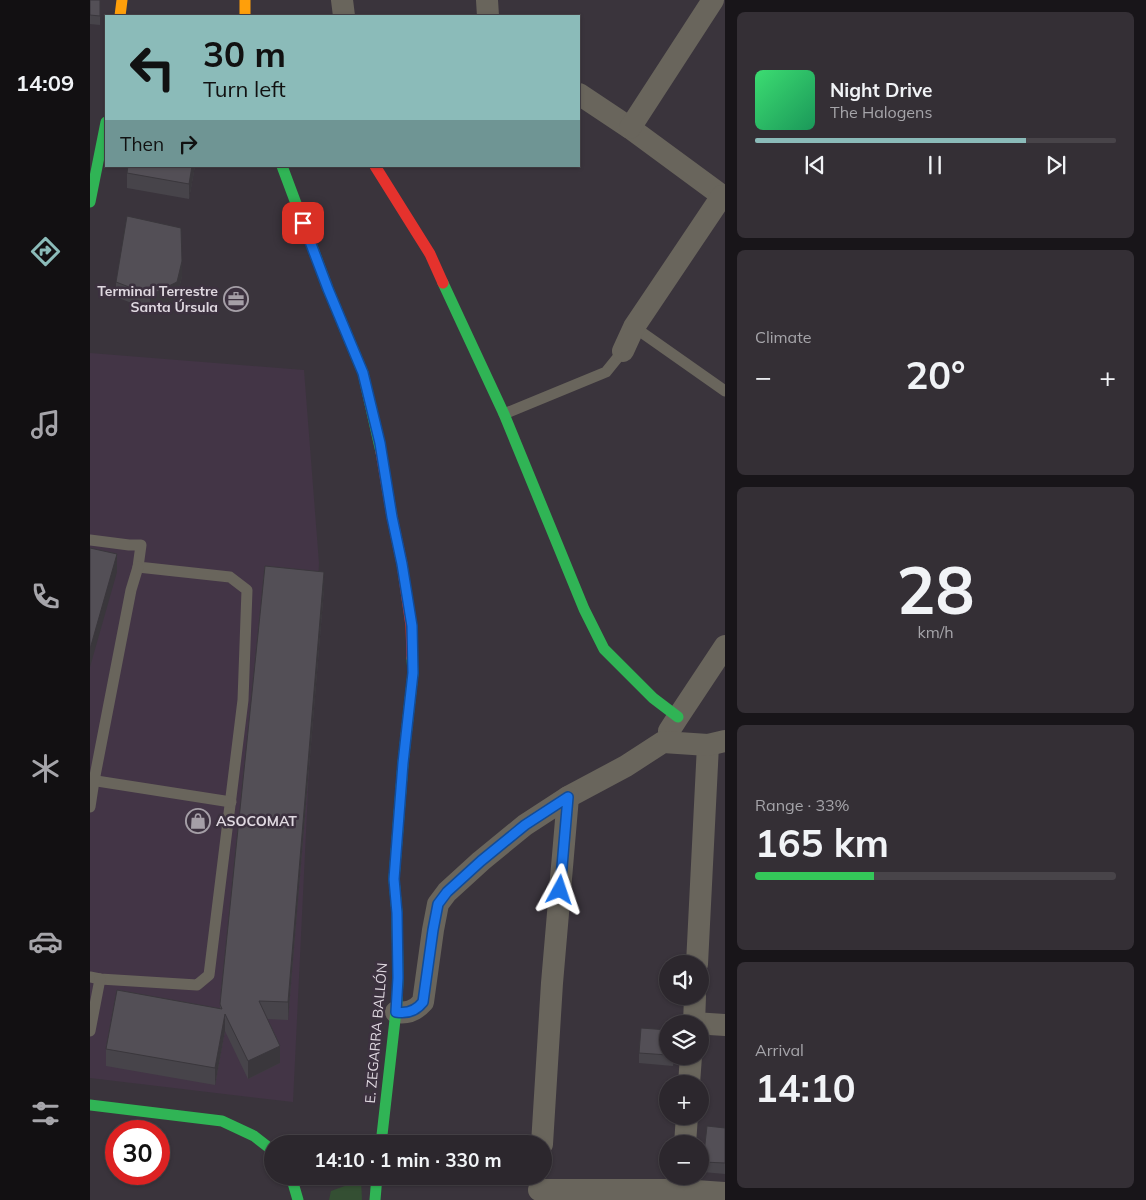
<!DOCTYPE html>
<meta charset="utf-8">
<style>
:root{--surface:#2c272d;--page:#342f35;--text:#f1f3f6;--muted:#a6a5aa;--line:#484449;--accent:#8bbbb9}
body{margin:0;font-family:Mulish,sans-serif;background:var(--page);color:var(--text);height:100vh;display:flex;flex-direction:column;font-size:19px;white-space:nowrap}
*{box-sizing:border-box;margin:0}
p{font-size:16px;color:var(--muted)}
.icon{flex:none;width:28px;height:28px;fill:none;stroke:currentColor;stroke-width:2;stroke-linecap:round;stroke-linejoin:round}
.map{position:relative;flex:1;overflow:hidden}
.sheet{display:flex;flex-direction:column;gap:12px;padding:12px;background:#181519;width:421px}
.sheet>*{flex:none}
.banner{position:absolute;left:15px;top:15px;width:475px;height:152px;border-radius:0px;box-shadow:0 1px 4px #0004,0 0 0 1px var(--line);background:#8bbbb9;color:#111;overflow:hidden}
.controls{position:absolute;left:569px;top:955px;display:grid;gap:10px}
.controls a{display:grid;place-items:center;width:50px;height:50px;border-radius:50%;background:var(--surface);box-shadow:0 1px 4px #0004,0 0 0 1px var(--line);font-size:25px}
.speed{position:absolute;left:15px;top:1120px;display:flex;gap:10px;font-size:25px;font-weight:700;text-align:center}
.speed>*{display:grid;place-content:center;width:65px;height:65px;border-radius:50%;background:var(--surface);box-shadow:0 1px 4px #0004,0 0 0 1px var(--line);line-height:1}
.speed .limit{border:8px solid #d22;background:#fff;color:#111}
.pin{position:absolute;display:grid;place-items:center;width:42px;height:42px;color:#fff;margin:-21px;border-radius:10px;box-shadow:0 2px 8px #0006}
.me{position:absolute;width:55px;margin:-28px;rotate:5deg;stroke-linejoin:round;filter:drop-shadow(0 0 4px #0008)}
.turn{display:flex;align-items:center;gap:18px;height:105px;padding:0 15px;font-size:22px}
.turn .icon{width:65px;height:65px;stroke-width:2.5}
.turn b{display:block;font-size:35px;line-height:42px}
.then{display:flex;align-items:center;height:48px;padding:0 15px;background:#0003;gap:10px;font-size:19px}
.big{font-size:38px;font-weight:700;line-height:1.1}
.sheet .tile{flex:1;display:flex;flex-direction:column;justify-content:center;gap:8px;min-width:0;padding:0 18px;border-radius:8px;background:var(--page)}
.sheet .dial{align-items:center;gap:0}
.dial b{font-size:65px;line-height:1}
.song{display:flex;align-items:center;gap:15px}
.cover{width:60px;height:60px;border-radius:8px;background:linear-gradient(135deg,hsl(140 70% 55%),hsl(150 70% 35%))}
.played{height:5px;border-radius:2px;background:linear-gradient(90deg,var(--accent) 75%,var(--line) 75%)}
.keys{display:flex;justify-content:space-around;direction:ltr}
.heat{display:flex;justify-content:space-between;align-items:center;font-size:28px;direction:ltr}
.charge{height:8px;border-radius:4px;background:linear-gradient(90deg,#34c759 33%,var(--line) 0)}
.trip{position:absolute;left:174px;top:1135px;width:288px;height:50px;border-radius:25px;background:var(--surface);box-shadow:0 1px 4px #0004,0 0 0 1px var(--line);font-weight:700;line-height:50px;text-align:center}
main{display:flex;flex:1;min-height:0}
.tab-bar{display:flex;flex-direction:column;width:90px;justify-content:space-around;align-items:center;background:#121012;color:var(--muted)}
.tab-bar .icon{width:35px;height:35px}
.tab-bar .active{color:var(--accent)}
.tab-bar b{font-size:22px;color:var(--text)}
.map>svg:first-child{display:block}
.built{fill:#433546}
.green{fill:#344f33}
.lines{fill:none;stroke-linecap:round;stroke-linejoin:round}
.lane{stroke:#69655c;stroke-width:11}
.street{stroke:#69655c;stroke-width:22}
.fast{stroke:#30b455;stroke-width:11}
.slow{stroke:#ff9f0a;stroke-width:11}
.jam{stroke:#e5322d;stroke-width:11}
.wall{fill:#47444a}
.shaded-wall{fill:#3a373c}
.building{fill:#534f56;stroke:#3a373c}
.route-casing{stroke:#114b97;stroke-width:12}
.route{stroke:#1a73e8;stroke-width:9}
.labels{text-anchor:middle;stroke-width:5;stroke-linejoin:round;paint-order:stroke}
.poi-label{font-size:14px;font-weight:bold;fill:#dfd8e0;stroke:#3c313f;text-anchor:end}
.street-label{font-size:14px;fill:#dfd8e0;stroke:#3c313f}
</style>
<main>
<nav class="tab-bar">
<b>14:09</b>
<svg class="icon active" aria-label="directions" viewBox="0 0 24 24"><path d="M12 3l9 9-9 9-9-9zM9 14v-3h6M13 9l2 2-2 2"/></svg>
<svg class="icon" aria-label="music" viewBox="0 0 24 24"><path d="M9 18V5l10-2v13"/><circle cx="6" cy="18" r="3"/><circle cx="16" cy="16" r="3"/></svg>
<svg class="icon" aria-label="phone" viewBox="0 0 24 24"><path d="M5 4h4l2 5-3 2q2 4 5 5l2-3 5 2v4C11 20 4 13 5 4z"/></svg>
<svg class="icon" aria-label="climate" viewBox="0 0 24 24"><path d="M12 3v18M4 7l16 10M4 17L20 7"/></svg>
<svg class="icon" aria-label="car" viewBox="0 0 24 24"><path d="M5 17H2v-5l4-1 3-4h7l3 4 3 1v5h-3M9 17h6M6 11h13"/><circle cx="7" cy="17" r="2"/><circle cx="17" cy="17" r="2"/></svg>
<svg class="icon" aria-label="filters" viewBox="0 0 24 24"><path d="M4 7h16M4 17h16"/><circle cx="9" cy="7" r="2"/><circle cx="15" cy="17" r="2"/></svg>
</nav>
<div class="map">
<svg width="635" height="1200" viewBox="0 0 635 1200">
<rect width="100%" height="100%" fill="#3a343c"/>
<path class="built" d="M0,353L214,370L229,563L203,1102L0,1078Z"/>
<path class="green" d="M271,1180L272,1200H239L241,1191Z"/>
<g class="lines">
<g class="lane">
<path d="M544,327L635,391"/>
<path d="M414,414L516,372L533,351"/>
<path d="M0,540L39,545H51L48,567L140,577L157,590L153,700L119,975L107,985L10,979L0,977"/>
<path d="M0,780L141,802"/>
<path d="M0,807L4,781L41,590L48,567"/>
<path d="M0,1031L10,979"/>
</g>
<g class="street">
<path d="M252,0L254,16"/>
<path d="M397,0L398,16"/>
<path d="M489,94L540,128L635,198"/>
<path d="M540,128L623,0"/>
<path d="M533,351L544,327L632,196"/>
<path d="M579,731L588,717L635,646"/>
<path d="M607,964L618,745"/>
<path d="M306,1012C317,1014 325,1011 333,1002L343,930L348,904L357,892L391,861L435,825L478,797L536,766L573,742L618,745L635,741"/>
<path d="M604,1023L635,1025"/>
<path d="M604,1024L605,996"/>
<path d="M599,1084L601,1056"/>
<path d="M452,1144L462,983L478,797"/>
<path d="M595,1144L597,1116"/>
<path d="M449,1190H591L635,1193"/>
</g>
<g class="fast">
<path d="M192,166L238,289L273,373L291,452"/>
<path d="M0,202L16,122"/>
<path d="M353,283L414,414L494,609L514,649L563,698L588,717"/>
<path d="M0,1105L132,1121L164,1136L182,1150"/>
<path d="M291,1144L307,1002L308,978L307,913L304,879L313,763L323,673L322,658"/>
<path d="M201,1176L208,1200"/>
<path d="M285,1200L287,1176"/>
</g>
<g class="slow">
<path d="M155,0V16"/>
<path d="M30,16L32,0"/>
</g>
<g class="jam">
<path d="M285,166L340,254L353,283"/>
<path d="M291,452L302,517L312,564L321,626L322,658"/>
</g>
</g>
<g class="wall">
<path d="M0,0H10V25L0,24Z"/>
<path d="M38,166H105L99,199L37,188V173Z"/>
<path d="M92,276L87,297L60,310L26,297V282Z"/>
<path d="M234,589L198,1020L177,1019L190,1063L158,1079L135,1031L125,1085L16,1066V1049L130,1008V1004Z"/>
<path d="M578,1030V1056H584L583,1066L549,1063V1053Z"/>
<path d="M635,1128V1174L613,1172V1162Z"/>
</g>
<g class="shaded-wall">
<path d="M102,166H105L99,199V184Z"/>
<path d="M92,261V276L87,297L60,310V295Z"/>
<path d="M27,554V572L0,667V649Z"/>
<path d="M234,572V589L198,1020V1002Z"/>
<path d="M135,1014V1031L125,1085V1068Z"/>
<path d="M190,1046V1063L158,1079V1061Z"/>
</g>
<g class="building">
<path d="M0,0H10V16L0,15Z"/>
<path d="M38,166H102L99,184L37,173Z"/>
<path d="M37,216L91,228L92,261L87,282L60,295L26,282Z"/>
<path d="M0,548L27,554L0,649Z"/>
<path d="M175,566L234,572L198,1002L169,1001L190,1046L158,1061L135,1014L125,1068L16,1049L27,990L132,1009L130,1004Z"/>
<path d="M551,1028L578,1030V1055L549,1053Z"/>
<path d="M617,1126L635,1128V1163L613,1162Z"/>
</g>
<g class="lines">
<defs>
<path id="route" d="M213,223L238,289L273,373L290,443L302,517L312,564L322,626L323,673L313,763L304,879L307,913L308,978L306,1012C317,1014 326,1011 333,1002L343,930L348,904L357,892L391,861L435,825L478,797L470,890"/>
</defs>
<use href="#route" class="route-casing"/>
<use href="#route" class="route"/>
</g>
<defs>
<symbol id="office-ring" viewBox="-11 -11 22 22"><circle r="9.5" fill="#3c313f" stroke="#a59fa7" stroke-width="1.5"/><path d="M-6-3h4V-5.5h4V-3h4V5H-6ZM-1-4.5V-3h2v-1.5ZM-6 0V1H6V0Z" fill="#a59fa7"/></symbol>
<symbol id="shop-ring" viewBox="-11 -11 22 22"><circle r="9.5" fill="#3c313f" stroke="#a59fa7" stroke-width="1.5"/><path d="M-5-2.5h2.3a2.7 3.5 0 0 1 5.4 0H5L5.5 6h-11ZM-1.5-2.5h3a1.5 2.3 0 0 0-3 0Z" fill="#a59fa7"/></symbol>
</defs>
<g fill-rule="evenodd">
<use href="#office-ring" x="132" y="285" width="28" height="28"/>
<use href="#shop-ring" x="94" y="807" width="28" height="28"/>
</g>
<g class="labels">
<g class="poi-label">
<text x="128" y="296">Terminal Terrestre<tspan x="128" dy="16">Santa Úrsula</tspan></text>
<text x="126" y="826" text-anchor="start">ASOCOMAT</text>
</g>
<g class="street-label">
<text transform="translate(286 1033) rotate(-85)" y="5">E. ZEGARRA BALLÓN</text>
</g>
</g>
</svg>
<div class="controls">
<a><svg class="icon" aria-label="sound" viewBox="0 0 24 24"><path d="M4 9h4l5-4v14l-5-4H4zM17 9q2 3 0 6"/></svg></a>
<a><svg class="icon" aria-label="layers" viewBox="0 0 24 24"><path d="M12 4l9 5-9 5-9-5zM3 14l9 5 9-5"/></svg></a>
<a>+</a>
<a>−</a>
</div>
<div class="speed"><div class="limit">30</div></div>
<div class="pin" style="left:213px;top:223px;background:#d93025"><svg class="icon" aria-label="arrive" viewBox="0 0 24 24"><path d="M6 21V4h12l-3 4 3 4H6"/></svg></div>
<svg class="me" style="left:470px;top:890px" viewBox="-20 -20 40 40"><path d="M0-17L14 15 0 8-14 15z" fill="#1a73e8" stroke="#fff" stroke-width="4"/></svg>
<div class="trip">14:10 · 1 min · 330 m</div>
<div class="banner">
<div class="turn"><svg class="icon" aria-label="left" viewBox="0 0 24 24"><path d="M17 20v-9H6M10 6l-5 5 5 5"/></svg><div><b>30 m</b>Turn left</div></div>
<div class="then">Then<svg class="icon" aria-label="right" viewBox="0 0 24 24"><path d="M7 20v-9h11M14 6l5 5-5 5"/></svg></div>
</div>
</div>
<section class="sheet">
<div class="tile">
<div class="song"><i class="cover"></i><div><b>Night Drive</b><p>The Halogens</p></div></div>
<div class="played"></div>
<div class="keys"><svg class="icon" aria-label="previous" viewBox="0 0 24 24"><path d="M18 5L8 12l10 7zM5 5v14"/></svg><svg class="icon" aria-label="pause" viewBox="0 0 24 24"><path d="M8 5v14M16 5v14"/></svg><svg class="icon" aria-label="next" viewBox="0 0 24 24"><path d="M6 5l10 7-10 7zM19 5v14"/></svg></div>
</div>
<div class="tile"><p>Climate</p>
<div class="heat"><a>−</a><b class="big">20°</b><a>+</a></div>
</div>
<div class="tile dial"><b>28</b><p>km/h</p></div>
<div class="tile"><p>Range · 33%</p><b class="big">165 km</b><div class="charge"></div></div>
<div class="tile"><p>Arrival</p><b class="big">14:10</b></div>
</section>
</main>
